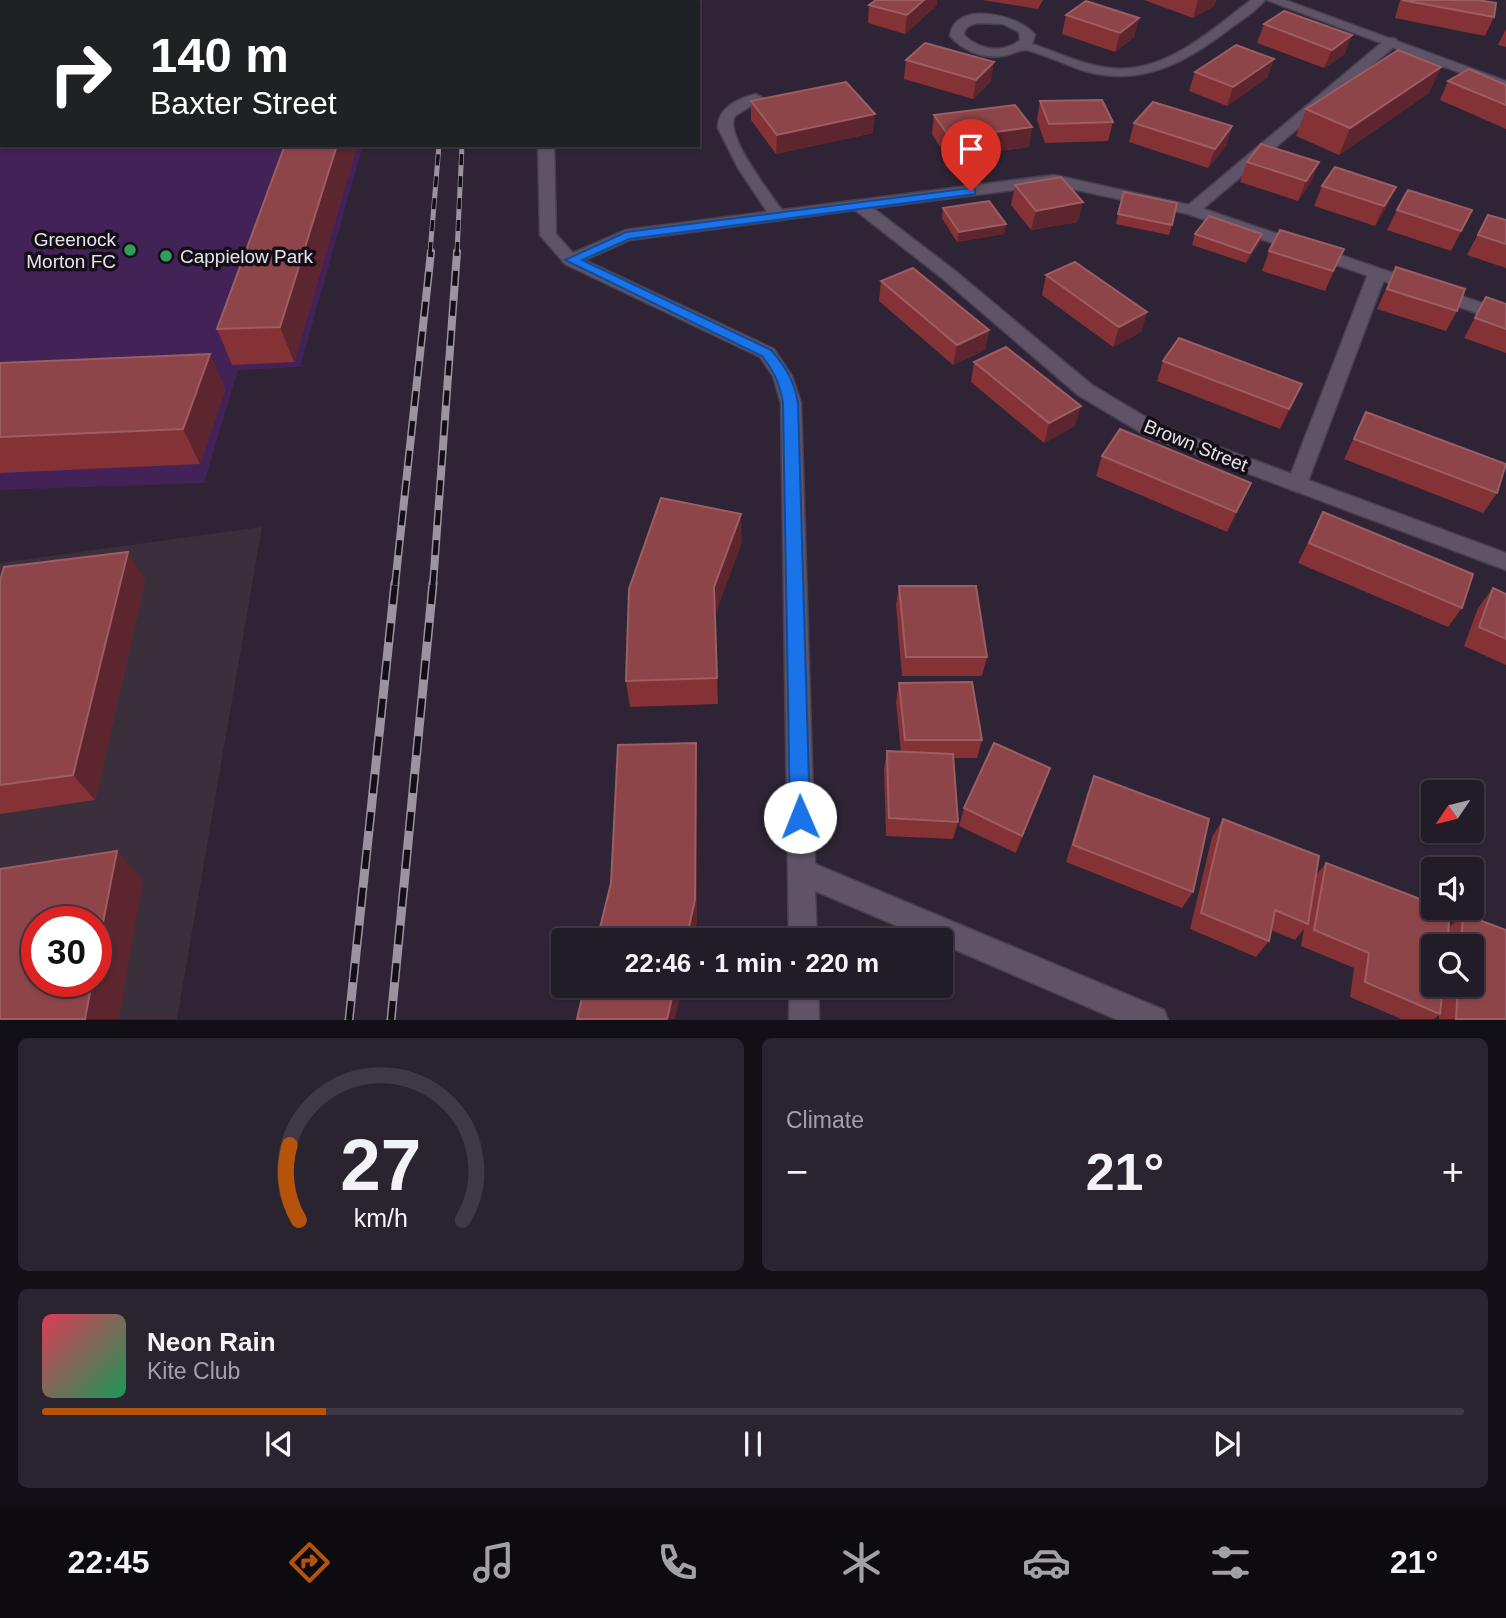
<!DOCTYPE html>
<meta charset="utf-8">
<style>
:root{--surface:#221b28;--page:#2a2430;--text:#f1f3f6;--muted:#a2a1a8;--line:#3f3945;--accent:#b45309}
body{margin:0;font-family:Arial,sans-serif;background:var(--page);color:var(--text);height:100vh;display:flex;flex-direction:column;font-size:26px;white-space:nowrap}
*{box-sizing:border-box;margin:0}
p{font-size:23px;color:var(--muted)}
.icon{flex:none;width:38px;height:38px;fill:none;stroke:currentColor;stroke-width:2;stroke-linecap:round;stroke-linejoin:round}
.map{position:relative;height:1020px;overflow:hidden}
.panel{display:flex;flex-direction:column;gap:18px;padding:18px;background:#130f16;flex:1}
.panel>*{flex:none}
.top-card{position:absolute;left:0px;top:0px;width:700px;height:147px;box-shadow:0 2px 5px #0004,0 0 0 2px var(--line);background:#202124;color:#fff;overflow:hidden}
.needle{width:46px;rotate:235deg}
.buttons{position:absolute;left:1421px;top:780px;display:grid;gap:14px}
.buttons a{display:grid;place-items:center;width:63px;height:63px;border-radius:7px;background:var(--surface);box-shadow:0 2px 5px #0004,0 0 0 2px var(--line);font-size:35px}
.speed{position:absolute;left:21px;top:906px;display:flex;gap:14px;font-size:35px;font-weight:700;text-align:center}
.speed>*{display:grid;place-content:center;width:91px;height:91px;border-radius:50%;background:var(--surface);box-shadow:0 2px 5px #0004,0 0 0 2px var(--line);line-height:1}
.speed .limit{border:10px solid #d22;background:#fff;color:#111}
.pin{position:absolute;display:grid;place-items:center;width:60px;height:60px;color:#fff;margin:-72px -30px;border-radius:50% 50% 50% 0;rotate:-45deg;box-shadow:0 0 7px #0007}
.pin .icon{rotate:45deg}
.me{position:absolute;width:77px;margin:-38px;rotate:359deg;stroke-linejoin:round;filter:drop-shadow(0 0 5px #0008)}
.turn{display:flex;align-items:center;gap:24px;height:147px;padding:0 35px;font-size:32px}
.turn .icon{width:91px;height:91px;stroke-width:2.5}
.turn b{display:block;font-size:49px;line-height:60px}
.big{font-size:52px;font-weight:600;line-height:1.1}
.panel .widget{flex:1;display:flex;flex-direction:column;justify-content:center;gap:10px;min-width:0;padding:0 24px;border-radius:10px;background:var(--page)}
.panel .dial{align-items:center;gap:0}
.dial svg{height:182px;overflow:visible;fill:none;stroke:var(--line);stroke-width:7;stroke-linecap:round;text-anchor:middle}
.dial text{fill:var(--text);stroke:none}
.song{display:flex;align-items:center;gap:21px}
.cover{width:84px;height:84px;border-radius:10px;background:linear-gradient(135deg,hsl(350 70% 55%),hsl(150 70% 35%))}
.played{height:7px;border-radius:4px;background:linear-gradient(90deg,var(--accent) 20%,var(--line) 20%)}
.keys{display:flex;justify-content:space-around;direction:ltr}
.heat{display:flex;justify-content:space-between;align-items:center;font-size:38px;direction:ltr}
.panel .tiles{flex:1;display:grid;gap:18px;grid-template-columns:1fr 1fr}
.widget:last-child{grid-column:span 2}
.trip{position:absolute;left:551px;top:928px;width:402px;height:70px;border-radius:7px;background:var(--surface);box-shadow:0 2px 5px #0004,0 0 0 2px var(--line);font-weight:600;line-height:70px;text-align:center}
.tabs{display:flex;height:112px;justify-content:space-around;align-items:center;background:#0e0b10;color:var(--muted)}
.tabs .icon{width:49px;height:49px}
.tabs .current{color:var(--accent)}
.tabs b{font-size:32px;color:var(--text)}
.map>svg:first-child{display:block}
.industrial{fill:#3c2f3c;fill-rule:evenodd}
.green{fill:#432257}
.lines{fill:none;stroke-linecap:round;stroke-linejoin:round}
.lane-casing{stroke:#483f4f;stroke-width:3}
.street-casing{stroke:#483f4f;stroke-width:3}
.lane{fill:#5f5367;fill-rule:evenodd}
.street{fill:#5f5367;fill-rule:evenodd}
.rail-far2-casing{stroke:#9b93a1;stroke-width:5}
.rail-far1-casing{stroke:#9b93a1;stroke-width:8}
.rail-casing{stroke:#9b93a1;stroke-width:9}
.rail-far2{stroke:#140f17;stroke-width:3.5;stroke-dasharray:11;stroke-linecap:butt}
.rail-far1{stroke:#140f17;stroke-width:5;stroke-dasharray:15;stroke-linecap:butt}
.rail{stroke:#140f17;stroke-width:6;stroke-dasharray:19;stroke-linecap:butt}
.wall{fill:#843236;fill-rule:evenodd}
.shaded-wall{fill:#5d252d}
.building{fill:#8e4549;stroke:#9c5d63;stroke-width:2}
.route{fill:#1a73e8;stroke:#114b97;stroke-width:2}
.leisure-dot{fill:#2e9e5b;stroke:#140f17;stroke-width:2.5}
.labels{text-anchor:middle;stroke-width:7;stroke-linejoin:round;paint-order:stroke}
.poi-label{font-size:19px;fill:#e8e1ed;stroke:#140f17;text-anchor:end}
.street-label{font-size:19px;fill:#e8e1ed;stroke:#140f17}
</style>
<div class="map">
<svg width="1506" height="1020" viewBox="0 0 1506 1020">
<rect width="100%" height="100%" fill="#2e2435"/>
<path class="industrial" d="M262,527L177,1019H0V563ZM37,922H96V982H37Z"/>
<path class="green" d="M0,64L2,145H363L300,367L238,370L204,483L0,490Z"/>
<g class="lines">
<defs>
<g id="lane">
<path d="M1391,38L1396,39V45L1198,213H1186L1184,210L1186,207L1386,39Z"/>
<path d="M756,94L763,98L735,116C723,135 774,198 786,216L778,221L772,219L738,168L718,128C717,108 739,98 756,94Z"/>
<path d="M1377,269L1386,274L1307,484L1304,489L1297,492L1290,489L1287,484L1368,274Z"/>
</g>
<g id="street">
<path d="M319,0H343L318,2Z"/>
<rect x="541" y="0" width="12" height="2"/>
<path d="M1251,0H1265C1255,12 1240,21 1228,30C1185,63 1140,87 1085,71C1072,68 1033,49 1024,50C1017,51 1010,55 1003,56C984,59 963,51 950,36C954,0 1019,14 1035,35L1032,44C1057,52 1082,65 1109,68C1164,75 1210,31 1251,0ZM978,23L1003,24L1019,32L1020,40C1003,54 979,50 964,35C964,27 970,25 978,23Z"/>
<path d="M1267,0H1285L1506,81V90Z"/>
<rect x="0" y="42" width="2" height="8"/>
<path d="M538,145H554L556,234L573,253L626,230L1054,175L1198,207L1506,311V323L1188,214L1054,185L873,208L954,270L1092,385L1159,425L1506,553V570L1145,435L1078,395L942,278L855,210L630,240L585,260L774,349L792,376L801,403L815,864L1164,1010L1168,1020H1118L942,944V940H931L815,891L817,940H789L781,403L773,376L760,357L565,264L540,235Z"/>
<path d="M790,985H818L819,1020H789Z"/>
</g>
</defs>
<use href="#lane" class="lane-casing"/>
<use href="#street" class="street-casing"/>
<use href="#lane" class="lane"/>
<use href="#street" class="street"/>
<defs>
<g id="rail-far2">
<path d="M430,253L439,145"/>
<path d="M457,253L462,145"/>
</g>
<g id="rail-far1">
<path d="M395,585L431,252"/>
<path d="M433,585L457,252"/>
</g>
<g id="rail">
<path d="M349,1020L395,583"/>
<path d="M391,1020L433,583"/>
</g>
</defs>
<use href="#rail-far2" class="rail-far2-casing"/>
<use href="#rail-far1" class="rail-far1-casing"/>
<use href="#rail" class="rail-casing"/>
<use href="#rail-far2" class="rail-far2"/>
<use href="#rail-far1" class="rail-far1"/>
<use href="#rail" class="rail"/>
</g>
<g class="wall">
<path d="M618,0H660L661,2H618Z"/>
<path d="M982,0H1043L1038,9Z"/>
<path d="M1144,0H1216L1214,6L1193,18Z"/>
<path d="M1400,0H1478L1494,17L1485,36L1395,18Z"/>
<path d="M869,5H937L905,34L868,23Z"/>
<path d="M1066,15L1139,18L1134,37L1115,52L1062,34Z"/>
<path d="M1264,24L1345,54L1324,68L1257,43Z"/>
<path d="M1506,29V47L1498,45Z"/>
<path d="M1274,59L1267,78L1227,106L1189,91L1195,72Z"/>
<path d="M906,60L991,81L973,99L904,79Z"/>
<path d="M1441,67L1429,93L1339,155L1296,136L1306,109Z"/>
<path d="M1448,81L1506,85V129L1440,100Z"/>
<path d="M751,101L873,133L776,154L751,120Z"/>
<path d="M1040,101L1113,122L1108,141L1045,143L1037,120Z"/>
<path d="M934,115L1032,127L1029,147L947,158L932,134Z"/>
<path d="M1134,123L1232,126L1226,146L1208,168L1129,142Z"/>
<path d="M285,145H357L294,362L232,365L217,329Z"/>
<path d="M1247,162H1319L1311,182L1298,201L1240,182Z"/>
<path d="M1015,185L1078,222L1031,230L1011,205Z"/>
<path d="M1322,186L1387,206L1375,226L1314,206Z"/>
<path d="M1124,192L1172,225L1169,235L1116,224Z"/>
<path d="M943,208L1006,224L1004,234L957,242L942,218Z"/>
<path d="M1397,210H1472L1451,251L1387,230Z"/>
<path d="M1488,215L1506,220V268L1467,255Z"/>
<path d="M1195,234H1262L1259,244L1246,263L1192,245Z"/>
<path d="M1344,249L1325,291L1262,271L1269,251Z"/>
<path d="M1396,267L1457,311L1446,331L1377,309Z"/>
<path d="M1046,275L1147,312L1141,332L1113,347L1042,295Z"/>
<path d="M881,281L989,330L985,350L953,365L879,301Z"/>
<path d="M1486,297L1506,304V353L1464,338Z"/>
<path d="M210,354L225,390L200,464L0,473V363Z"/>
<path d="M1163,361L1302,384L1280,429L1157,381Z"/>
<path d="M974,362L1075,426L1044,443L971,382Z"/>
<path d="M1366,412L1497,493L1483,513L1344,459Z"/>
<path d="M1102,456L1251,483L1227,532L1096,476Z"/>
<path d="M1323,512L1462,608L1448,627L1298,563Z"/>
<path d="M742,542L715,614L718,704L630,707L626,681Z"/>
<path d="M145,580L95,800L0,814V581Z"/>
<path d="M899,586L987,657L982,676H902L896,605Z"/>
<path d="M1493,588L1506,594V665L1464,646L1478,608Z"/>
<path d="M899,683L982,740L977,758H953L958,822L953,839L886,836L884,769L887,751L901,752L896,702Z"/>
<path d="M1050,768L1016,853L959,826L964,808Z"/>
<path d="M1094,776L1193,892L1182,908L1066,862L1087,794Z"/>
<path d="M1223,819L1316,875L1326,863L1449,927L1463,914L1506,1019H1439V1015L1434,1019H1401L1350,997L1354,968L1301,946L1304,929L1295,940L1271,930L1269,941L1256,957L1190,929L1212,837ZM1433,947H1472V985H1433Z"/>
</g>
<g class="shaded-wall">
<path d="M924,0H937V5L905,34L907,15Z"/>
<path d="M1198,0H1216L1214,6L1193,18Z"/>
<path d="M1139,18L1134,37L1115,52L1120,33Z"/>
<path d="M1352,35L1345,54L1324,68L1332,50Z"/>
<path d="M1274,59L1267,78L1227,106L1233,87Z"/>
<path d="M994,62L991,81L973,99L976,80Z"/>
<path d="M1441,67L1429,93L1339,155L1350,128Z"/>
<path d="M2,84V116L0,119V86Z"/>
<path d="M875,114L873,133L776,154L777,135Z"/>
<path d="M1232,126L1226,146L1208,168L1215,149Z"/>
<path d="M1032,127L1029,147L947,158L950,138Z"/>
<path d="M337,145H357L294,362L280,327Z"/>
<path d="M1319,162L1311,182L1298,201L1306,181Z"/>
<path d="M1396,187L1387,206L1375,226L1384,206Z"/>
<path d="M1083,202L1078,222L1031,230L1036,211Z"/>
<path d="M1006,224L1004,234L957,242L959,232Z"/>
<path d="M1262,234L1259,244L1246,263L1250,253Z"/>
<path d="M1147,312L1141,332L1113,347L1119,327Z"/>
<path d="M989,330L985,350L953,365L957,345Z"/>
<path d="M210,354L225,390L200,464L183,429Z"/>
<path d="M1302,384L1293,404L1280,429L1289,409Z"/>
<path d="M1081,406L1075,426L1044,443L1049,423Z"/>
<path d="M1251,483L1242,503L1227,532L1236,512Z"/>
<path d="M741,514L742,542L715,614L718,704L714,587Z"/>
<path d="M128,552L145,580L95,800L73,775Z"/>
<path d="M696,743L697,769V923L693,940H686Z"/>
<path d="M1050,768L1044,786L1016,853L1022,836Z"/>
<path d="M117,851L143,881L119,1019H85L92,982H96V958Z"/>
<path d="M675,985H683L675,1019H667Z"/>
</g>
<g class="building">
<path d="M876,0H924L907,15L869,5Z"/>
<path d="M1402,0H1478L1496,3L1494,17Z"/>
<path d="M1086,1L1139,18L1120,33L1066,15Z"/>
<path d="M1284,11L1352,35L1332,50L1264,24Z"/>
<path d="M925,43L994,62L976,80L906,60Z"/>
<path d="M1236,45L1274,59L1233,87L1195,72Z"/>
<path d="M1398,50L1441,67L1350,128L1306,109Z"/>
<path d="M1469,69L1506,85V105L1448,81Z"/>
<path d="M0,71H2V84L0,86Z"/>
<path d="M846,82L875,114L777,135L751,101Z"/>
<path d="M1102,100L1113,122L1049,124L1040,101Z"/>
<path d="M1153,102L1232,126L1215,149L1134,123Z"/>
<path d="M1015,105L1032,127L950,138L934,115Z"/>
<path d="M1261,144L1319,162L1306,181L1247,162Z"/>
<path d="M285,145H337L280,327L217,329Z"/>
<path d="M1335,167L1396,187L1384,206L1322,186Z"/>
<path d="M1061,177L1083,202L1036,211L1015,185Z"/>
<path d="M1408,190L1472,210L1461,231L1397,210Z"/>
<path d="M1124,192L1177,203L1172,225L1118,214Z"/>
<path d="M989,201L1006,224L959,232L943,208Z"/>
<path d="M1488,215L1506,220V244L1478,235Z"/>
<path d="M1209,216L1262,234L1250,253L1195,234Z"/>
<path d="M1280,230L1344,249L1333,271L1269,251Z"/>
<path d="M1075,262L1147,312L1119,327L1046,275Z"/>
<path d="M1396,267L1465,289L1457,311L1387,289Z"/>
<path d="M913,268L989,330L957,345L881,281Z"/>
<path d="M1486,297L1506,304V329L1475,318Z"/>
<path d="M1179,338L1302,384L1289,409L1163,361Z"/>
<path d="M1006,347L1081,406L1049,423L974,362Z"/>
<path d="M210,354L183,429L0,437V363Z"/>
<path d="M1366,412L1506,464L1497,493L1354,439Z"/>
<path d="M1120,429L1251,483L1236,512L1102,456Z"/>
<path d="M661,498L741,514L714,587L717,678L626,681L629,589Z"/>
<path d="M1323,512L1473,574L1462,608L1309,543Z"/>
<path d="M128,552L73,775L0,785V581L4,567Z"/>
<path d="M899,586H976L987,657H906Z"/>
<path d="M1493,588L1506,594V639L1479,627Z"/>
<path d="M972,682L982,740H905L899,683Z"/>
<path d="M696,743L695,900L686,940H597L611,883L618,745Z"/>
<path d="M994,743L1050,768L1022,836L964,808Z"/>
<path d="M887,751L953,754L958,822L889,818Z"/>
<path d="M1094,776L1209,819L1193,892L1073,845Z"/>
<path d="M1223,819L1319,856L1308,924L1275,910L1269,941L1201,913Z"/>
<path d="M117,851L96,958V922H37V982H92L85,1019H0V869Z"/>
<path d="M1326,863L1433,904V908H1443L1450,911L1447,947H1433V985H1443L1440,1014L1365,982L1369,953L1314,930Z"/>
<path d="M1463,914L1506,930V1019H1456L1458,985H1472V947H1461Z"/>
<path d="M585,985H675L667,1019H577Z"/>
</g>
<path class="route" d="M971,188L975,189V194L629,239L582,260L771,350C786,367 794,381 798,403L810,817L807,823L800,826L793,823L790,817L783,403C780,384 774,371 762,356L565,260L626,232Z"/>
<g class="leisure-dot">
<circle cx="130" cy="250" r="7"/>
<circle cx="166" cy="256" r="7"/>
</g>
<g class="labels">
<g class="poi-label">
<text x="116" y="246">Greenock<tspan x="116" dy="22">Morton FC</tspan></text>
<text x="180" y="263" text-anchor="start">Cappielow Park</text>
</g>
<g class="street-label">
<text transform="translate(1196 445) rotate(22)" y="7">Brown Street</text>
</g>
</g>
</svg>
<div class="buttons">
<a><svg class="needle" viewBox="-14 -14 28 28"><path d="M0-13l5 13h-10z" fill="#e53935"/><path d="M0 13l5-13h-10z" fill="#a2a1a8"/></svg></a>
<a><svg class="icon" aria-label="sound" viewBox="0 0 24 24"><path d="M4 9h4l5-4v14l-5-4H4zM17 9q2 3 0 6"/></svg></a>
<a><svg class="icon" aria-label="search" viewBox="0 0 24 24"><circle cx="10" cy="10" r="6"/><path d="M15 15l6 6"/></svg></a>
</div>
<div class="speed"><div class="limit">30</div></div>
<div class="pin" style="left:971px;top:191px;background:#d93025"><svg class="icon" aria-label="arrive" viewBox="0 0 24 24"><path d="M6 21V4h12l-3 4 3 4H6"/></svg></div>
<svg class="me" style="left:800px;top:817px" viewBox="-20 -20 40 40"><circle r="19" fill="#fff"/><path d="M0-13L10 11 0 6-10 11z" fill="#1a73e8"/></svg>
<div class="trip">22:46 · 1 min · 220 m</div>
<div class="top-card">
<div class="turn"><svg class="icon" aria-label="right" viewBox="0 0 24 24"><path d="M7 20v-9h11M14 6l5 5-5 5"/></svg><div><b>140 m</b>Baxter Street</div></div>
</div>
</div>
<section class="panel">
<div class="tiles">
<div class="widget dial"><svg viewBox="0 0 100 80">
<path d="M14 69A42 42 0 1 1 86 69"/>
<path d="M14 69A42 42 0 0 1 10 36" stroke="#b45309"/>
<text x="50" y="56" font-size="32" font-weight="700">27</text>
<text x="50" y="72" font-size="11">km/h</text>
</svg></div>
<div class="widget"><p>Climate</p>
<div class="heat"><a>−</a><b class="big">21°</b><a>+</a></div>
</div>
<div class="widget">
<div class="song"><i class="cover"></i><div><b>Neon Rain</b><p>Kite Club</p></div></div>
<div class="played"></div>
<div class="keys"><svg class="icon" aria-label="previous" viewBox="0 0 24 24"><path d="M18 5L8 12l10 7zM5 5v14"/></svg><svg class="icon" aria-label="pause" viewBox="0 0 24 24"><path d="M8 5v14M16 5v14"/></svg><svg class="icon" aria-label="next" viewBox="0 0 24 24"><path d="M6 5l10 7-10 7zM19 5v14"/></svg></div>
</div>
</div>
</section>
<nav class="tabs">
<b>22:45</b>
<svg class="icon current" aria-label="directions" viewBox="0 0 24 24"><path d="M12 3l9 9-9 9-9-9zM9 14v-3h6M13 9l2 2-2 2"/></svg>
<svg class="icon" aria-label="music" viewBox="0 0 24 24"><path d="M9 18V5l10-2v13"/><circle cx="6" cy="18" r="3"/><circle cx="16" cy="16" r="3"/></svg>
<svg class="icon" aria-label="phone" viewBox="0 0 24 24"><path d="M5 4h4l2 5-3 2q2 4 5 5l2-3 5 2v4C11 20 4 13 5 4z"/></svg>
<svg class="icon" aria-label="climate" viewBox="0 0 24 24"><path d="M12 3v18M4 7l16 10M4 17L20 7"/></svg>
<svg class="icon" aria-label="car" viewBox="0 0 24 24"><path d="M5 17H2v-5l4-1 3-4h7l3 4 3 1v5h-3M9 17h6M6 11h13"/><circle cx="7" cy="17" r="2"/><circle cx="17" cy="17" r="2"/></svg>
<svg class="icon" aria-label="filters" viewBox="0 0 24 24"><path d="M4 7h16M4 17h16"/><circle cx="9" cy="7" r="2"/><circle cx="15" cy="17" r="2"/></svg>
<b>21°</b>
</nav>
